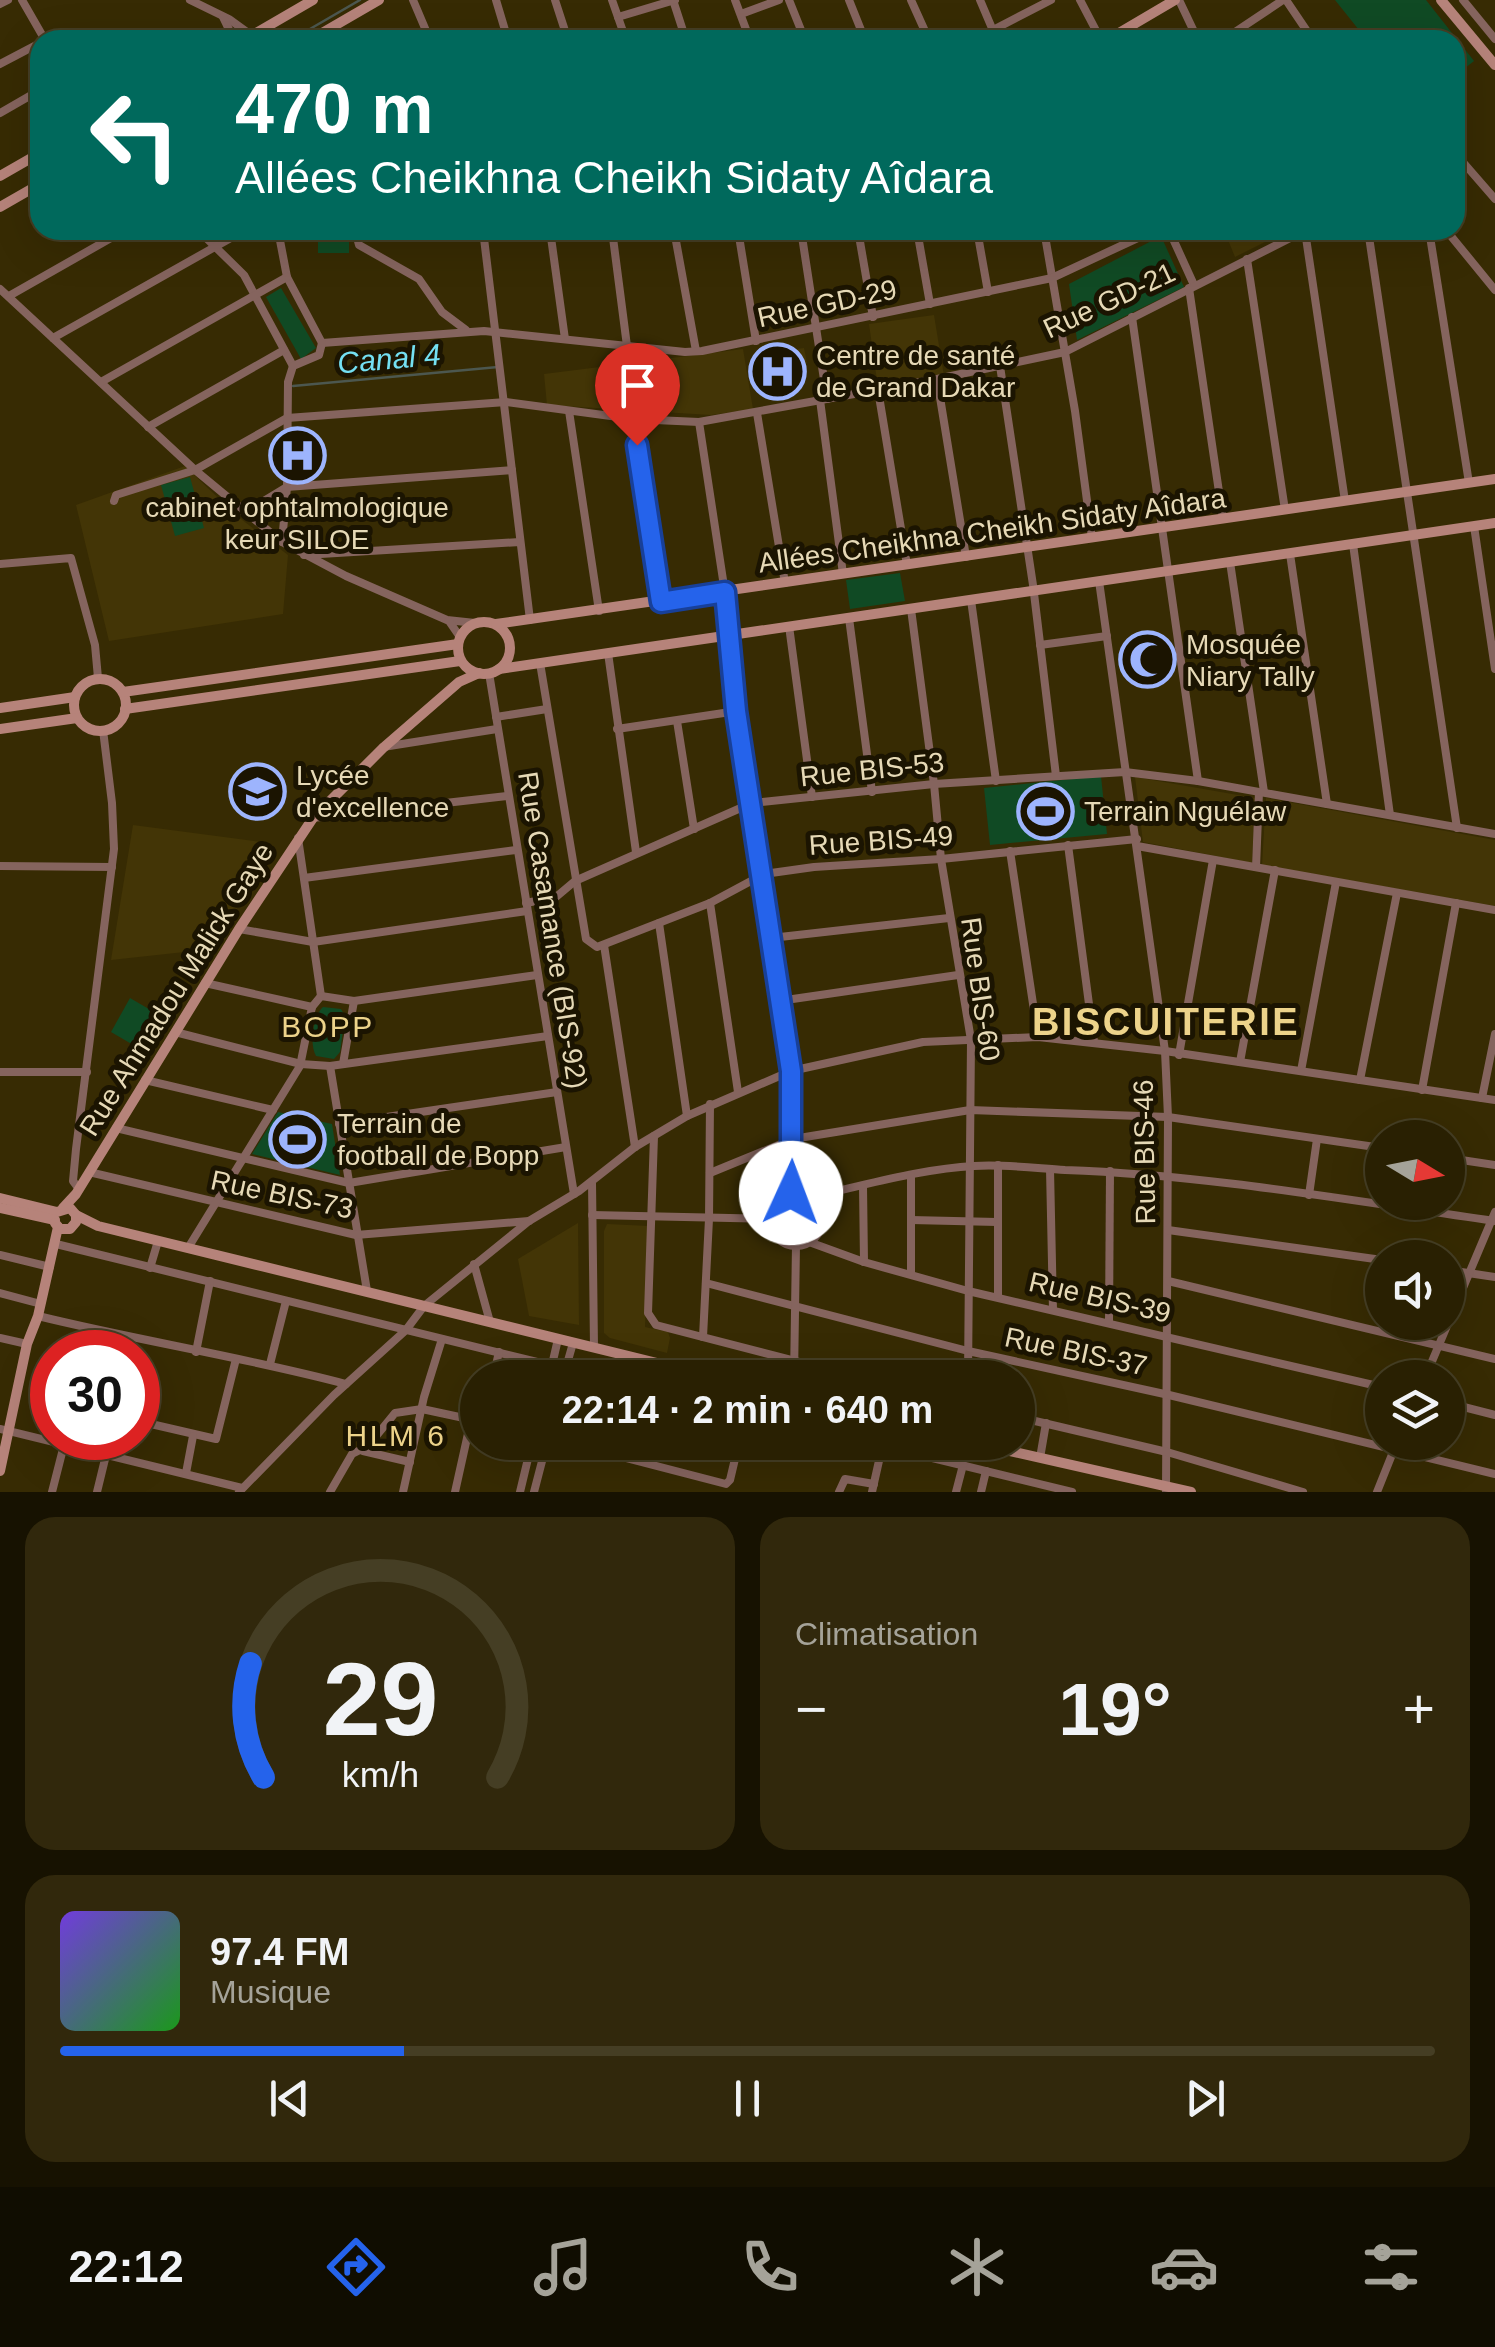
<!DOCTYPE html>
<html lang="fr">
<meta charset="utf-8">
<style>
:root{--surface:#292002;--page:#31280c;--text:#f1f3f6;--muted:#a5a399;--line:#453e24;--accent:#2563eb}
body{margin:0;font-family:Arial,sans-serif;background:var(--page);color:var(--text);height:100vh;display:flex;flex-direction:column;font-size:38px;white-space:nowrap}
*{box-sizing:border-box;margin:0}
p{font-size:32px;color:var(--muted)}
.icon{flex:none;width:55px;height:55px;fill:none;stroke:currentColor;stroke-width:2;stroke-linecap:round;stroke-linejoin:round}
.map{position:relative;height:1492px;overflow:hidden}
.sheet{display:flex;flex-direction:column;gap:25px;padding:25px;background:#171201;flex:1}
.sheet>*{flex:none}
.banner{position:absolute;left:30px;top:30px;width:1435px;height:210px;border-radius:30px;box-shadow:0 10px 40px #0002,0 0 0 2px var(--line);background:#00695c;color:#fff;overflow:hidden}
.needle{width:65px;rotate:100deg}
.controls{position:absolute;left:1365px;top:1120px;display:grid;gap:20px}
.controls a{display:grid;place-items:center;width:100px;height:100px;border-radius:50%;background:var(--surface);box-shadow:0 10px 40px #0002,0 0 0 2px var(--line);font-size:50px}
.speed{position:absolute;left:30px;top:1330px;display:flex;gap:20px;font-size:50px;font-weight:700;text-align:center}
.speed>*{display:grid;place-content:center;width:130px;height:130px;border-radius:50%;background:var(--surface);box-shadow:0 10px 40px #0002,0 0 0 2px var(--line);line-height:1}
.speed .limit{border:15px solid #d22;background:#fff;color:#111}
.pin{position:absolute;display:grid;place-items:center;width:85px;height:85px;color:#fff;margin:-102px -42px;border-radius:50% 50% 50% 0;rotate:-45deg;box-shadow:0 0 10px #0007}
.pin .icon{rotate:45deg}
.me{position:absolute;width:110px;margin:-55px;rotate:2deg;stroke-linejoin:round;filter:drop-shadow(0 0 8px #0008)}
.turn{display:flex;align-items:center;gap:35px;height:210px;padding:0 40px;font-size:45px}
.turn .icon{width:130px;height:130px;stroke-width:2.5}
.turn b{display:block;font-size:70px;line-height:85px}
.big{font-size:75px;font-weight:600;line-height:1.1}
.sheet .card{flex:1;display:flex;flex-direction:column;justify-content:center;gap:15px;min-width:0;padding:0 35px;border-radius:30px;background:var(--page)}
.sheet .dial{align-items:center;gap:0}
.dial svg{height:260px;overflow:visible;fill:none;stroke:var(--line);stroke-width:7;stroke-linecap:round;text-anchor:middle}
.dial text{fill:var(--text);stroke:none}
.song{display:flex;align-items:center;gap:30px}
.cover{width:120px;height:120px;border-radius:15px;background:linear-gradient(135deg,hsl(260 70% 55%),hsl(120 70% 35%))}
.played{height:10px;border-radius:5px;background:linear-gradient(90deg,var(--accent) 25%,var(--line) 25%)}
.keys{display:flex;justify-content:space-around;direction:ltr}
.heat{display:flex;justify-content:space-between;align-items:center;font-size:55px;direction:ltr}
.sheet .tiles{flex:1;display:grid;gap:25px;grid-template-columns:1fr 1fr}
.card:last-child{grid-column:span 2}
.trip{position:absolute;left:460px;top:1360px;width:575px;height:100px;border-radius:50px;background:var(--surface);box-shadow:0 10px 40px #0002,0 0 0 2px var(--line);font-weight:600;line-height:100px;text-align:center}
.dock{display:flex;height:160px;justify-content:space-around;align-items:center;background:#100d01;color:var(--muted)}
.dock .icon{width:70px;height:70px}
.dock .selected{color:var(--accent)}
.dock b{font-size:45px;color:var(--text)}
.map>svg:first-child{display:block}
.built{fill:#433506}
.green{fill:#104a24}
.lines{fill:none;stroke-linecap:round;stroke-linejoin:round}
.stream{stroke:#4c574f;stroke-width:2.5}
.street{stroke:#85645e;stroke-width:8}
.secondary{stroke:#b6837a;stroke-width:10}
.route-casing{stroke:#184099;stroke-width:25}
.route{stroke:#2563eb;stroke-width:18}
.labels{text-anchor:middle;stroke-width:10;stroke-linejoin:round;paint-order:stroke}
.street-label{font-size:28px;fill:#e6d9b6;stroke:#1b1401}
.poi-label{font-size:28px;fill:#e6d9b6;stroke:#1b1401;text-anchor:start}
.water-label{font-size:30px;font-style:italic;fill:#74e0f3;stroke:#1b1401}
.neighbourhood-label{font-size:30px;letter-spacing:2.5px;fill:#edd38a;stroke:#1b1401}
.district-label{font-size:38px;font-weight:bold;letter-spacing:2.5px;fill:#edd38a;stroke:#1b1401}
</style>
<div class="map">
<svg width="1495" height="1492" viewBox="0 0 1495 1492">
<rect width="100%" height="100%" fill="#372b03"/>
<g class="built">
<path d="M1224,230H1289L1235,257Z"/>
<path d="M934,315L944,376L878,388L869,324Z"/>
<path d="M804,348L807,363L799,369L802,389L773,394L770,383L768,388L756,390L755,383L762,381L761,374L755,375V357L765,355L772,364L788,362L783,351Z"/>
<path d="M743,349L753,409L711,415L547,405L544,374Z"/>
<path d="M185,466L237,516L288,555L283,614L109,641L76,505Z"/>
<path d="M1135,777L1255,798L1252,863L1143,842Z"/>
<path d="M1266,798L1495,840V906L1262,865Z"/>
<path d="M133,825L261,842L271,854L212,949L111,960Z"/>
<path d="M578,1223L579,1325L529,1316L518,1259Z"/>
<path d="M607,1224L649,1226L645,1327L668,1332L670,1338L667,1353L610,1338L604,1333V1231Z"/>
</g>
<g class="green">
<path d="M1335,0H1426L1474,61L1455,76V40H1367Z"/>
<rect x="318" y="230" width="31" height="23"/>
<path d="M1161,236L1184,287L1077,340L1069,284Z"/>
<path d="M281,288L316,348L301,359L266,297Z"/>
<path d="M190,477L204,528L175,536L161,485Z"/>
<path d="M900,573L905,601L850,609L846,580Z"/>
<path d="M1101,776L1107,834L990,845L984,788Z"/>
<path d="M130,998L166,1019L147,1053L111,1032Z"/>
<path d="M323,1007L341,1009L345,1016L340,1052L334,1059L316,1056C309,1044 313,1016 323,1007Z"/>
<path d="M278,1112L332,1124L340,1175L252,1154Z"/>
</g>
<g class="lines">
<g class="stream">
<path d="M291,40L360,0"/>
<path d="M293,386L498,367"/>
</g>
<g class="street">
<path d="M22,0L45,40"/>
<path d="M190,0L229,19L251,35"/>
<path d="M413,0L430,40"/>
<path d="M496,0L508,40"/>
<path d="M555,0L568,40"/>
<path d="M612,0L626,40"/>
<path d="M673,0L686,40"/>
<path d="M735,0L750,40"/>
<path d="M789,0L805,40"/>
<path d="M849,0L865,40"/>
<path d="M911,0L929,40"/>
<path d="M980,0L997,40"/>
<path d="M1080,0L1101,40"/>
<path d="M1179,0L1198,40"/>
<path d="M1286,0L1313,40"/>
<path d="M1463,0L1495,39"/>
<path d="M0,4L8,0"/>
<path d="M741,14L779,0"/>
<path d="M223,17L234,40"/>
<path d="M618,17L675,0"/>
<path d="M993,30L1051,0"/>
<path d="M1223,40L1283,0"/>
<path d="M0,64L40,43"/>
<path d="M0,113L40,90"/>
<path d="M1455,153L1495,199"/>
<path d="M198,230L244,275L293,366"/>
<path d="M278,230L287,277L322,343"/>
<path d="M355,230L359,245L419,279L442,312L466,330"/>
<path d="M483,230L530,620"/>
<path d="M550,230L565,339"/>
<path d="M612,230L627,346"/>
<path d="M674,230L696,351"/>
<path d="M738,230L756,341"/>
<path d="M801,230L827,399"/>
<path d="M858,230L873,317"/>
<path d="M917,230L930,304"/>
<path d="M977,230L988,292"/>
<path d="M1044,230L1075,411L1092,538"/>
<path d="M1169,230L1194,285"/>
<path d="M1368,230L1457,828"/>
<path d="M1429,230L1469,483"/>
<path d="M1446,230L1495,290"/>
<path d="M1305,231L1345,501"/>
<path d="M1247,259L1285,510"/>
<path d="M1189,288L1223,519"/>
<path d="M0,289L195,470L282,542L346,576L447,620L475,623"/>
<path d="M9,296L125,230"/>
<path d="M1132,317L1198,781"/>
<path d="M53,338L245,230"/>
<path d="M322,343L484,331L685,352L702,351L1052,278L1155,230"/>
<path d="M1000,366L1033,585L1056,776"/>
<path d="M937,379L966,557"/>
<path d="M101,382L287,277"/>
<path d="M878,390L907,565"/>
<path d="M820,400L843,574"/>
<path d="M569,411L599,611"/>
<path d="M757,413L785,583"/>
<path d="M633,419L661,601"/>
<path d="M699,422L725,593L737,711L791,1071V1193"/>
<path d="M148,427L284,350"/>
<path d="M114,501L116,495L195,470L287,418L506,402L633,419L699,422L937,379L1065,352L1306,230"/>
<path d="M244,513L287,487L512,470"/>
<path d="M1474,526L1495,669"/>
<path d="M282,542L287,487L288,382L293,366L319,355L322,343"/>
<path d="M1353,544L1390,815"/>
<path d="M1290,554L1327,804"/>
<path d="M304,555L520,542"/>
<path d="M1230,562L1264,792"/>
<path d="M0,564L71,558L95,645L98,678"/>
<path d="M1099,581L1165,1051L1168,1117L1166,1492"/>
<path d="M971,600L996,781"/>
<path d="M911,609L934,784L941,859L971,1040L968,1378"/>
<path d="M849,618L872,792"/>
<path d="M449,621L460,637"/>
<path d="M789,626L812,797"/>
<path d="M1040,645L1107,636"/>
<path d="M608,653L636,852"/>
<path d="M540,663L586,939L597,947L710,903L764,874L814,867L941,859L1137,839"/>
<path d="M489,673L574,1194"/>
<path d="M496,717L547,709"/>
<path d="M677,721L694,829"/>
<path d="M617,729L737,711"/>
<path d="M383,747L497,729"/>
<path d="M313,818L507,796"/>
<path d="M298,838L321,996"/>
<path d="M1068,845L1094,1042"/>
<path d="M1137,846L1495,910"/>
<path d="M1010,851L1038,1037"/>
<path d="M0,866L112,867"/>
<path d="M1256,867L1259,792"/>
<path d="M304,878L516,850"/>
<path d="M526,903L556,897L575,881L752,803L934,784L1125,772L1198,781L1495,834"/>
<path d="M710,903L738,1092"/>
<path d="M659,923L687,1116"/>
<path d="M239,929L313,942L527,911"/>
<path d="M771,938L949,918"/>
<path d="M604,945L635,1147"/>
<path d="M205,983L312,1007"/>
<path d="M779,1001L958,975"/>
<path d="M175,1032L301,1064L330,1066L548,1036"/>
<path d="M1179,1055L1213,860"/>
<path d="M1240,1062L1275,870"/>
<path d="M343,1064L354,1001"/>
<path d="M330,1066L367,1291"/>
<path d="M1301,1071L1336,882"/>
<path d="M0,1072H87"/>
<path d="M145,1080L273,1110"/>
<path d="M1360,1080L1397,893"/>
<path d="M1422,1090L1456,903"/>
<path d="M1482,1098L1495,1034"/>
<path d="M339,1124L557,1092"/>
<path d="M116,1128L349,1183L566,1147"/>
<path d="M654,1136L648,1313L656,1325L862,1378"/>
<path d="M1448,1158L1495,1165"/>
<path d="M1050,1169L1053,1310"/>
<path d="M89,1172L356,1235L529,1221"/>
<path d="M710,1173L793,1139L970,1110L1168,1117L1382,1148"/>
<path d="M592,1182L594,1347"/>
<path d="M863,1186L864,1262"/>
<path d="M79,1189L73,1181L76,1149L114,849L112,803L103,730"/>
<circle cx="796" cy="1220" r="26"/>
<path d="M1309,1195L1317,1139"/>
<path d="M809,1197C863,1186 919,1169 974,1166C1004,1164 1034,1168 1065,1170C1209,1175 1352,1201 1495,1221"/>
<path d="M592,1215L770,1219"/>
<path d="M911,1220L997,1222"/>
<path d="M1168,1230L1382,1260"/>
<path d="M809,1242L864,1262L968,1291L1382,1387"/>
<path d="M56,1244L566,1369"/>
<path d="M188,1248L300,1066L312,1007L321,996L354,1001L537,975"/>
<path d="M0,1255L50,1267"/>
<path d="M474,1264L490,1322"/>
<path d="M150,1268L158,1241"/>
<path d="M1448,1270L1495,1277"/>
<path d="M911,1273V1176"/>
<path d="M1168,1281L1495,1359"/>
<path d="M706,1283L968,1351L1169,1395L1495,1474"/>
<path d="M0,1293L41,1304"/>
<path d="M998,1295V1165"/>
<path d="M38,1316C140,1341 244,1357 346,1384"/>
<path d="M1109,1322L1110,1171"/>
<path d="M703,1337L709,1219L710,1104"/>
<path d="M0,1338L27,1344"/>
<path d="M121,1352L124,1337"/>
<path d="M196,1352L210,1281"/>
<path d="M270,1364L286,1301"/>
<path d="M493,1378L499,1352"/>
<path d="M549,1378L558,1339"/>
<path d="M563,1378L573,1343"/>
<path d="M794,1378L796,1245"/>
<path d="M1425,1378L1495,1212"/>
<path d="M1448,1403L1495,1415"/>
<path d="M1018,1417L1167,1452L1303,1492"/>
<path d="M138,1421L216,1439L236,1359"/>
<path d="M0,1429L242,1488"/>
<path d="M564,1442L726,1484L730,1480L739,1442"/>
<path d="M883,1446L1072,1492"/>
<path d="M363,1451L410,1462"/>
<path d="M97,1453L101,1438"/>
<path d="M1040,1458L1046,1423"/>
<path d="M186,1473L193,1436"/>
<path d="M52,1492L64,1445"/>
<path d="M97,1492L106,1455"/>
<path d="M239,1492L334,1395L406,1330L424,1306L529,1221L579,1191L635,1147L687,1116L791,1071L923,1042L1038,1037L1165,1051L1495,1100"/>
<path d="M330,1492L352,1454L368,1446L395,1413L422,1409L478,1421"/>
<path d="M403,1492L424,1397L442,1339"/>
<path d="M455,1492L471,1420"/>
<path d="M520,1492L532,1442"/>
<path d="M534,1492L547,1442"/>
<path d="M839,1492L845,1479L874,1484"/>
<path d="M872,1492L883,1443"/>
<path d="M956,1492L963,1465"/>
<path d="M981,1492L986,1471"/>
<path d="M1377,1492L1397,1442"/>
</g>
<g class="secondary">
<path d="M1441,0L1495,65"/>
<path d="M251,35L281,40"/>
<path d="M244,40L313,0"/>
<path d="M310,40L379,0"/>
<path d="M1107,40L1175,0"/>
<path d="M0,176L40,153"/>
<path d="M0,207L40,184"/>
<circle cx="484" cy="648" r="26"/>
<path d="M496,624L1495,479"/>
<path d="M499,669L1495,523"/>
<circle cx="100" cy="705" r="26"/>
<path d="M123,692L458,644"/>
<path d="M0,708L75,697"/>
<path d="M125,709L460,661"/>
<path d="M0,729L77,718"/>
<path d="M0,1198L57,1212L70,1208L76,1215L98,1226L718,1378"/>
<path d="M0,1208L55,1220"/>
<path d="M63,1208L76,1194L239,929L313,818L383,748L459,682L479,673"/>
<path d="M55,1223L60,1229H70L76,1222V1215"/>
<path d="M970,1442L1191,1492"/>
<path d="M0,1471L27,1344L38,1316L58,1227"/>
</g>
</g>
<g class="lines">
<defs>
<path id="route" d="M637,445L661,602L725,592L736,711L791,1071V1193"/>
</defs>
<use href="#route" class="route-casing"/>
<use href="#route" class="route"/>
</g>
<defs>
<symbol id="hospital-ring" viewBox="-11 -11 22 22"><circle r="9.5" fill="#1b1401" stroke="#9db4fd" stroke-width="1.5"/><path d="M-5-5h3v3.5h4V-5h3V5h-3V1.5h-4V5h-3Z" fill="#9db4fd"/></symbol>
<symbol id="mosque-ring" viewBox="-11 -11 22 22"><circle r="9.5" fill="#1b1401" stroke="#9db4fd" stroke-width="1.5"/><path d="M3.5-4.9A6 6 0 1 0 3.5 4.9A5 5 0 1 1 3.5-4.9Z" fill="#9db4fd"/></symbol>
<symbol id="university-ring" viewBox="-11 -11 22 22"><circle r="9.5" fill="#1b1401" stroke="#9db4fd" stroke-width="1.5"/><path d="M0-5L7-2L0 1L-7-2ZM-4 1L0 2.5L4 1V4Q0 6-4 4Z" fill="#9db4fd"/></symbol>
<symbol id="stadium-ring" viewBox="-11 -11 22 22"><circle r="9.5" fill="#1b1401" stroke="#9db4fd" stroke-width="1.5"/><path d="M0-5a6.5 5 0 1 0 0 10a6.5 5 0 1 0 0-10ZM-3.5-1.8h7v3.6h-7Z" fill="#9db4fd"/></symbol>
</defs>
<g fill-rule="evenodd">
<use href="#hospital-ring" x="746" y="340" width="63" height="63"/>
<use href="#hospital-ring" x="266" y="424" width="63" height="63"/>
<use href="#mosque-ring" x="1116" y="628" width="63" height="63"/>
<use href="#university-ring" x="226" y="760" width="63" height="63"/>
<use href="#stadium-ring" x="1014" y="780" width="63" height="63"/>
<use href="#stadium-ring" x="266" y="1108" width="63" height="63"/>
</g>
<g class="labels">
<g class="street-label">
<text transform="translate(1109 300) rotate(-25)" y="10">Rue GD-21</text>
<text transform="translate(827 303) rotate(-12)" y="10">Rue GD-29</text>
<text transform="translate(992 530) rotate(-8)" y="10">Allées Cheikhna Cheikh Sidaty Aîdara</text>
<text transform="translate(872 769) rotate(-6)" y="10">Rue BIS-53</text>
<text transform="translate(881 840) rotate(-4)" y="10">Rue BIS-49</text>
<text transform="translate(553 930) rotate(81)" y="10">Rue Casamance (BIS-92)</text>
<text transform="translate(176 989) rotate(-58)" y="10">Rue Ahmadou Malick Gaye</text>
<text transform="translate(981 989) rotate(82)" y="10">Rue BIS-60</text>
<text transform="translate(1144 1152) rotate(-91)" y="10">Rue BIS-46</text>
<text transform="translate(282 1194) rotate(12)" y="10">Rue BIS-73</text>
<text transform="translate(1100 1297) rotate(13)" y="10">Rue BIS-39</text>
<text transform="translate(1076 1351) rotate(12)" y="10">Rue BIS-37</text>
</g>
<g class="poi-label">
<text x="816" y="365">Centre de santé<tspan x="816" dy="32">de Grand Dakar</tspan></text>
<text x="297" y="517" text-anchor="middle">cabinet ophtalmologique<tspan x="297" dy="32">keur SILOE</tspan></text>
<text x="1186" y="654">Mosquée<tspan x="1186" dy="32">Niary Tally</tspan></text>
<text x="296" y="785">Lycée<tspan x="296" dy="32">d'excellence</tspan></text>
<text x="1084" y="821">Terrain Nguélaw</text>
<text x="337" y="1133">Terrain de<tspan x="337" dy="32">football de Bopp</tspan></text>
</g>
<g class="water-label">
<text transform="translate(389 359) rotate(-5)" y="10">Canal 4</text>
</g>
<g class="neighbourhood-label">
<text x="328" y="1037">BOPP</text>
<text x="396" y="1446">HLM 6</text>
</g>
<g class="district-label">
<text x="1166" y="1035">BISCUITERIE</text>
</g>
</g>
</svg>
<div class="controls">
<a><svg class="needle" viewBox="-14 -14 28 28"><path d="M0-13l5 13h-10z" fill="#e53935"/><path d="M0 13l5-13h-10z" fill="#a5a399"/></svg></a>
<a><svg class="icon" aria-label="sound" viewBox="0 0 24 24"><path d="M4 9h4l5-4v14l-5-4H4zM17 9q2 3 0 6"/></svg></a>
<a><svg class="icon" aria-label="layers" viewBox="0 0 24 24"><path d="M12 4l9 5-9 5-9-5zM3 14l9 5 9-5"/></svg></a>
</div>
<div class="speed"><div class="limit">30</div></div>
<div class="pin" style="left:637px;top:445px;background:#d93025"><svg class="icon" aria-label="arrive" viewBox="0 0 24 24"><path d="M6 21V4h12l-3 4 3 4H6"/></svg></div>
<svg class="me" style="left:791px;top:1193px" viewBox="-20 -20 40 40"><circle r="19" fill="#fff"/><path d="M0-13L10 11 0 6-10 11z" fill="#2563eb"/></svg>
<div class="trip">22:14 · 2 min · 640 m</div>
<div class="banner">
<div class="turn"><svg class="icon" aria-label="left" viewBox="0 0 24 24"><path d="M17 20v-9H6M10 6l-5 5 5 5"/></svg><div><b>470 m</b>Allées Cheikhna Cheikh Sidaty Aîdara</div></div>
</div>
</div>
<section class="sheet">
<div class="tiles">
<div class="card dial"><svg viewBox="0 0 100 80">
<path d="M14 69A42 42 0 1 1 86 69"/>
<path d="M14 69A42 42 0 0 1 10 34" stroke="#2563eb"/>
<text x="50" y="56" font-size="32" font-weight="700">29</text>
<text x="50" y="72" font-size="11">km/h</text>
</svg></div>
<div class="card"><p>Climatisation</p>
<div class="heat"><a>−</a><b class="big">19°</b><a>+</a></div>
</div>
<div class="card">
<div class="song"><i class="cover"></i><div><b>97.4 FM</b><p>Musique</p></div></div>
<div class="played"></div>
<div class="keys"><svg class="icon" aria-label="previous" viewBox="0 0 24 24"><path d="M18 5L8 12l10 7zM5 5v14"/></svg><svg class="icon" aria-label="pause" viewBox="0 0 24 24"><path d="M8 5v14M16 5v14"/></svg><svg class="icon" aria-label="next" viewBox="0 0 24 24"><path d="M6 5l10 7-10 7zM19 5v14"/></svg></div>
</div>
</div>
</section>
<nav class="dock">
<b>22:12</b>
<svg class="icon selected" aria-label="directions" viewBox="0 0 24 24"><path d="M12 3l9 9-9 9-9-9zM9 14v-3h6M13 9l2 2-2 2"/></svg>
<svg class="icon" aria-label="music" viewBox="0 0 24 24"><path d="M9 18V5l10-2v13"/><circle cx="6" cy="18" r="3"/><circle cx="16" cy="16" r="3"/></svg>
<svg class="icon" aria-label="phone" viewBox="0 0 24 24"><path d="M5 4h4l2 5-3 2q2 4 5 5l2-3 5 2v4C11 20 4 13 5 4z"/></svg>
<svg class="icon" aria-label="climate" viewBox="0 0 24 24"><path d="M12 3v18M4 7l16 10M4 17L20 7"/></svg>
<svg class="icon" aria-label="car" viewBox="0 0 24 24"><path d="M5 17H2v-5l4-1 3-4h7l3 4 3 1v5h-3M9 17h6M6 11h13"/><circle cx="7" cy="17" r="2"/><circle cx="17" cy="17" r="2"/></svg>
<svg class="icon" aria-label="filters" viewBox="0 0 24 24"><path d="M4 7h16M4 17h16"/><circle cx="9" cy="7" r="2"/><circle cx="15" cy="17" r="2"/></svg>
</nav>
